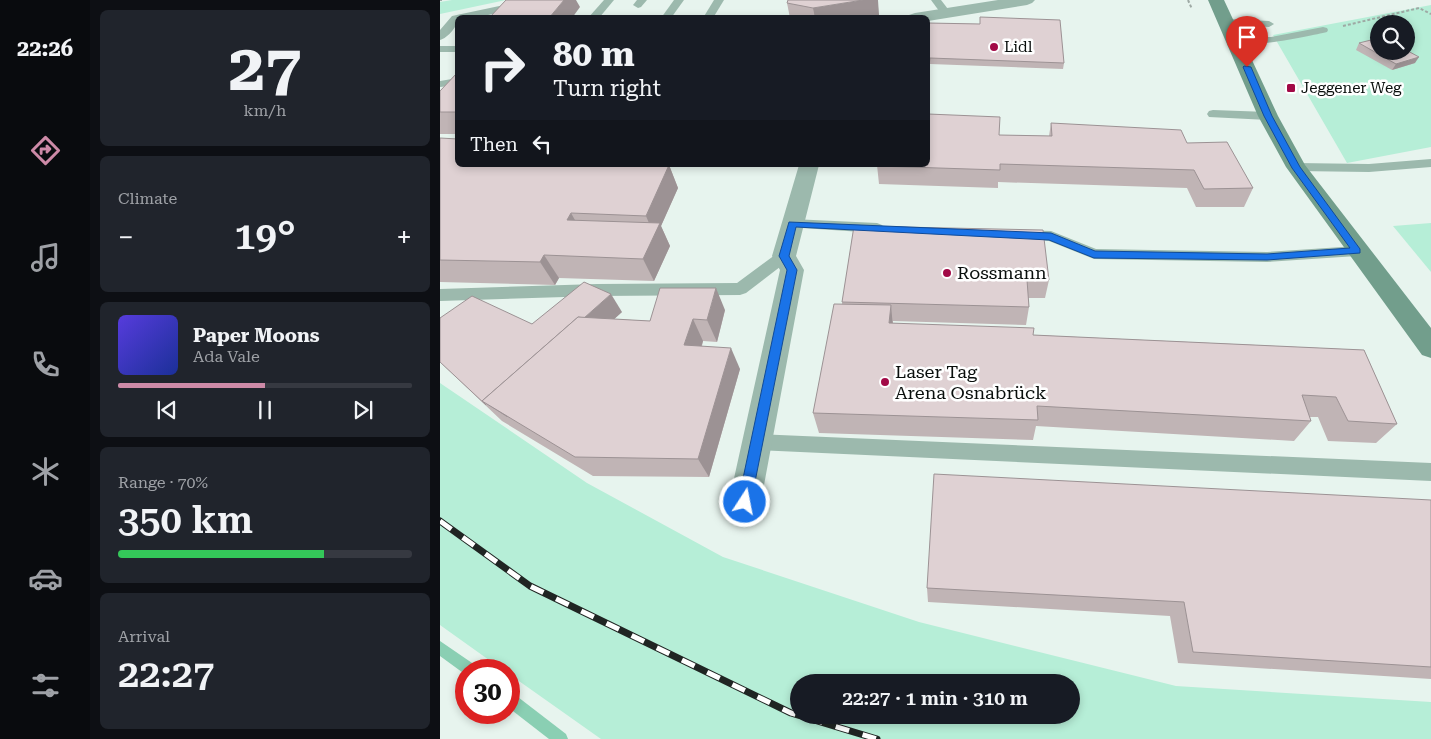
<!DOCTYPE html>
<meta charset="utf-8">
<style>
:root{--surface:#171b24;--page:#20242c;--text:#f1f3f6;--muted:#9ea1a6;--line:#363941;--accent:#cd8aa7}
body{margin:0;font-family:"Roboto Serif",serif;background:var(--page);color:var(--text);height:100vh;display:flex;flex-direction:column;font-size:19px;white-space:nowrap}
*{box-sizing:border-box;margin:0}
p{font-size:16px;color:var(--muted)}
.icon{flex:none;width:28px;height:28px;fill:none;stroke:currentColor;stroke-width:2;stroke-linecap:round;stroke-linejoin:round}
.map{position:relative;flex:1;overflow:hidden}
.sheet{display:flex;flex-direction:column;gap:10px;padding:10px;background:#0d0f14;width:350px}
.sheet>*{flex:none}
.hud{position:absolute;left:15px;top:15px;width:475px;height:152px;border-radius:8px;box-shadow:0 2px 8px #0003;background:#171b24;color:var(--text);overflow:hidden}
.buttons{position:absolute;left:930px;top:15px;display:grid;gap:10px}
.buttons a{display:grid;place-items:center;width:45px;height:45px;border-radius:50%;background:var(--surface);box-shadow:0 2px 8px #0003;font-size:25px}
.speed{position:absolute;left:15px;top:659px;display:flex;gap:10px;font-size:25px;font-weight:700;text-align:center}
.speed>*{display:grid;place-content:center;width:65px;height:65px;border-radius:50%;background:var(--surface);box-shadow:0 2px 8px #0003;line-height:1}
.speed .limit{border:8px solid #d22;background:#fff;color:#111}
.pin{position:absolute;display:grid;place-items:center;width:42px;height:42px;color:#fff;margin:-51px -21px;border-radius:50% 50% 50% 0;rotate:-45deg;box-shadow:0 0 5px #0007}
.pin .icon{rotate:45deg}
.me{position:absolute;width:55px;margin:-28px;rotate:11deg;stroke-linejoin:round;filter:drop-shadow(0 0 4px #0008)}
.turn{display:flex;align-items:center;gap:18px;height:105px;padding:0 15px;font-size:22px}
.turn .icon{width:65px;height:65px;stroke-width:2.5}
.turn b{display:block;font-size:35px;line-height:42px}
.then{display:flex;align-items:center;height:48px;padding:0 15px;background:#0003;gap:10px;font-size:19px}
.big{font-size:38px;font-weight:600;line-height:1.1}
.sheet .tile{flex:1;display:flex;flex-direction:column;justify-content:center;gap:8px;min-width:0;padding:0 18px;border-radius:8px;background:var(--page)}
.sheet .dial{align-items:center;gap:0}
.dial b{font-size:65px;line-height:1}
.song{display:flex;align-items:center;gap:15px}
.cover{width:60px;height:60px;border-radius:8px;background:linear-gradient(135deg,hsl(250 70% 55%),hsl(230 70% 35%))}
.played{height:5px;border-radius:2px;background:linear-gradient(90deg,var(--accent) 50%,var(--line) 50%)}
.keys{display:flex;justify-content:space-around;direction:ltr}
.heat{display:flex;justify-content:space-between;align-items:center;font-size:28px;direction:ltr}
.charge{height:8px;border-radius:4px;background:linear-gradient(90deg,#34c759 70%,var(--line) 0)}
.trip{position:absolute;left:350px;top:674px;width:290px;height:50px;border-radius:25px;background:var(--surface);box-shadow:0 2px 8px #0003;font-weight:600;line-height:50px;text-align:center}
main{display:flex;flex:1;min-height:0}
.dock{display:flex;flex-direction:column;width:90px;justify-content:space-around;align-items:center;background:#090b0e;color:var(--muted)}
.dock .icon{width:35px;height:35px}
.dock .selected{color:var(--accent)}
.dock b{font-size:22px;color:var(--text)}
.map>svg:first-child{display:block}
.green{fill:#b6eed7;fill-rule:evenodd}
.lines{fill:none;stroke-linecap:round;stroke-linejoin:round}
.stream{fill:#8acfb3;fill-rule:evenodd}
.path{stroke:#9ea9a4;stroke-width:2;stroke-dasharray:3 2;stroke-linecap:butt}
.lane{fill:#9cb9ad;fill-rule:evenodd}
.street{fill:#9cb9ad;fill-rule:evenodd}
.secondary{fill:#729e8c;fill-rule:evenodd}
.rail-casing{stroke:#202523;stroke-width:7}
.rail{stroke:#fff;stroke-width:5;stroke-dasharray:14;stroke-linecap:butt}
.wall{fill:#c0b4b5}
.shaded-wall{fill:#9c9294}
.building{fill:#dfd1d3;stroke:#9c9294}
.route{fill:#1a73e8;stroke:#114b97}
.poi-dot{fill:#a20946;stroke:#fff;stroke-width:2}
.labels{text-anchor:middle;stroke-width:5;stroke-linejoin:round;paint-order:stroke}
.far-poi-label{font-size:15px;fill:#090e0c;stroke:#fff;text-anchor:start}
.poi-label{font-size:18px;fill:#090e0c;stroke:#fff;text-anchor:start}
</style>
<main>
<nav class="dock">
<b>22:26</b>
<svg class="icon selected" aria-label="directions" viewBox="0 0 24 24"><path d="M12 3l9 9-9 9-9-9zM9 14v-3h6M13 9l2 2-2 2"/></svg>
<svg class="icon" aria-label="music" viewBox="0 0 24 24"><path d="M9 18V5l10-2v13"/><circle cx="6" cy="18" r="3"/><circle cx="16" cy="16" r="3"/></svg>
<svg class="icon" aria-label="phone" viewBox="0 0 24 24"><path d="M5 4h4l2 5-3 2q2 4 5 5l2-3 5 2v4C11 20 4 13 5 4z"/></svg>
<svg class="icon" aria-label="climate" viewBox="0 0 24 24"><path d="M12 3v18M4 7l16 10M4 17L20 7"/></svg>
<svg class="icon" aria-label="car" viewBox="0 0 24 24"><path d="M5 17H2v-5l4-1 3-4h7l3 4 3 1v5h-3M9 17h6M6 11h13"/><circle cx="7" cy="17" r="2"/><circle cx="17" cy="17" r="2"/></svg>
<svg class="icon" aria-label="filters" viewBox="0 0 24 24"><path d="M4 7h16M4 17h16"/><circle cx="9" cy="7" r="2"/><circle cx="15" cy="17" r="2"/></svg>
</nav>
<section class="sheet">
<div class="tile dial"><b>27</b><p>km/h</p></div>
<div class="tile"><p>Climate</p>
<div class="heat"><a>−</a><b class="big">19°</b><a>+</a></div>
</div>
<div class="tile">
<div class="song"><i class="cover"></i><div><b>Paper Moons</b><p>Ada Vale</p></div></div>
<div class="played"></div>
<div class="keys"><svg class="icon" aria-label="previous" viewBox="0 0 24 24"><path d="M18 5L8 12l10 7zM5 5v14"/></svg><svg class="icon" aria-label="pause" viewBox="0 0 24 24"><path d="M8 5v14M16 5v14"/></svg><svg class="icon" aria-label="next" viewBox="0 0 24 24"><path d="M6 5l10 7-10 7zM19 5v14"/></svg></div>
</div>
<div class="tile"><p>Range · 70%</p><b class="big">350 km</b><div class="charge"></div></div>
<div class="tile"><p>Arrival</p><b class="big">22:27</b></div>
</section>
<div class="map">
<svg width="991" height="739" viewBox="0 0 991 739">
<rect width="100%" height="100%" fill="#e7f4ee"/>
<g class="green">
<path d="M12,0H66L0,14V2Z"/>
<path d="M991,5V147L907,163L833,35ZM939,24H966V51H939Z"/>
<path d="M991,223V272L953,226Z"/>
<path d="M0,383L147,483L283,557L479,622L736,686L991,702V739H161L69,674V670H63L0,625ZM359,682H631V715H359Z"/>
</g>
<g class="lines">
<g class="stream">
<path d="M0,641L35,665L37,670H26V675L0,656Z"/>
<path d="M69,692L74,694L126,734L128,739H109L69,708Z"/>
</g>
<g class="path">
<path d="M0,0H2"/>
<path d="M748,0L752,9"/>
<path d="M903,26L979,8L991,14"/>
</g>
<g class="lane">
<path d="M88,0H106L101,3L35,18H18C18,26 8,38 0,40V30L12,16Z"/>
<path d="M164,0H174L159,18H148Z"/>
<path d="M197,0H207L201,7L198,8L193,5Z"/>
<path d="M234,0H244L231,18H221Z"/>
<path d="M274,0H284L273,18H263Z"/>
<path d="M491,0H501L511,13L510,15H502Z"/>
<path d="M787,19L829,21L834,24L829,27L783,24L782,22L783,20Z"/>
<path d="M883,27L887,28L888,30L887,32C870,36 802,51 790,40L795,37H831Z"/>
<rect x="0" y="46" width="18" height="6"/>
<path d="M18,78V85L0,87V81Z"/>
<path d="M773,110L828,112L834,116L828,120L769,117L767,114L769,111Z"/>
<path d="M991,159V167L929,172L856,171L849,167L856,163L929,164Z"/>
<path d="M352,219L437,223L442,225L444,228L442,231L437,233L347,227L345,224L347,221Z"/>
<path d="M580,230L611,231L656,249L827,252L917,246L922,247L925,251L922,255L917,256L827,262L654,259L609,241L575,238L573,235L575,232Z"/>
<path d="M344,251L349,252L352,256L349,260L306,293L300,295L157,296L0,301V289L157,284L297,283L339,252Z"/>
<path d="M317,434L991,463V481L317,450L310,448L307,442L310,436Z"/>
</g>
<g class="street">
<path d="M558,0H595L592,3L587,5L488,21V18H467L469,15L475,13Z"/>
<path d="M359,165H379L356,256L364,270L321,501L316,511L305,516L294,511L289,501L340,270L332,256Z"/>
</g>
<path class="secondary" d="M768,0H784L838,116L865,165L991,328V358L982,355L846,167L818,116Z"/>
<defs>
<path id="rail" d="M0,521L90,586L351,713L437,739"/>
</defs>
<use href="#rail" class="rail-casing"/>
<use href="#rail" class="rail"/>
</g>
<g class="wall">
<path d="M347,3L439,15L422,18H350Z"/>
<path d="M488,23L540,24L624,63L623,69L490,64L489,73H488Z"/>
<path d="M919,43L975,63L952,70L916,50Z"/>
<path d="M18,72V134H0V91Z"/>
<path d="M611,123L747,143L813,188L804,207H756L747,188L558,182V188L439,184L437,165L559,135L609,136Z"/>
<path d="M0,138L18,165H229L238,188L221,226L230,246L214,281L119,278L115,285L0,282Z"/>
<path d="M414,226L609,280L605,298H588L589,307L586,325L453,321V323L593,335L924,350L957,424L936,443L888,441L878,417H870L871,421L854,441L596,426L593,440L379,433L373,413L402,304Z"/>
<path d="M285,310L277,342L263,341L262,346L300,369L269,477L153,476L62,421L0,362V318L92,324L182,312L174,319L210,321Z"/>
<path d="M991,500V679L738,663L730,616L488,602L487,588Z"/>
</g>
<g class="shaded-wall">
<path d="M124,0H136L140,7L132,18H109Z"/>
<path d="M423,0H438L439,15L422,18H375L373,8Z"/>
<path d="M979,57L975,63L952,70L956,64Z"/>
<path d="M229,165L238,188L221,226L230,246L214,281L203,259L214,235L206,216Z"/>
<path d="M131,213L144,236L127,220Z"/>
<path d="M104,255L119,278L115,285L100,262Z"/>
<path d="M276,288L285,310L277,342L267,320Z"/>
<path d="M171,294L182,312L67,417L47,404Z"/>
<path d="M451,305L453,327L449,323Z"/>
<path d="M253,319L263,341L255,367L244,345Z"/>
<path d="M291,348L300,369L269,477L258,459Z"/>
</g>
<g class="building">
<path d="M66,0H124L109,18H49Z"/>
<path d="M348,0H423L373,8L347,3Z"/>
<path d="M121,16L250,18H120Z"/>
<path d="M540,17L620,20L624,63L490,58L489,66H488V23L540,24Z"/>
<path d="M939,38V51H966V50L979,57L956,64L919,43Z"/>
<path d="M18,72V112H0V91Z"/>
<path d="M488,114L560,117L559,135L612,136L611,123L741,130L747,143L787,142L813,188L764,189L754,170L560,164V170L437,166L488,165Z"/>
<path d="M0,138L18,139V165H229L206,216L131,213L127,220L220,223L203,259L104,255L100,262L0,260Z"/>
<path d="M414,226L603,230L609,280H587L589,307L402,302Z"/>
<path d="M144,282L171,294L144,318L138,317L42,401L46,405L0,362V318L32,296L92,324Z"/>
<path d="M220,288H276L267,320L253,319L244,345L291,348L258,459L135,457L42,401L138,317L210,321Z"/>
<path d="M394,304L451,305L449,323L594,328L593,335L924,350L957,424L908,421L896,397L862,395L871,421L597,406L598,420L373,413Z"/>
<path d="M494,474L991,500V667L753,652L744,602L487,588Z"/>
</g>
<path class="route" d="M804,66L811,67L832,116L860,167L920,249V253L827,260L654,258L609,240L356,227L349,256L357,270L311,502L309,506L305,508L300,506L298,502L347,270L339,256L349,222L611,233L655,251L827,254L910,248L852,168L824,116L803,67Z"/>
<g class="poi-dot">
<circle cx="554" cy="47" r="5"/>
<rect x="846" y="83" width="10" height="10" rx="2.5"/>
<circle cx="507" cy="273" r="5"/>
<circle cx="445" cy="382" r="5"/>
</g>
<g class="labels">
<g class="far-poi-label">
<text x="564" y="52">Lidl</text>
<text x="861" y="93">Jeggener Weg</text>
</g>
<g class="poi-label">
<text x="517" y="279">Rossmann</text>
<text x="455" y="378">Laser Tag<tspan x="455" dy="21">Arena Osnabrück</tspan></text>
</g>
</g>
</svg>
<div class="buttons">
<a><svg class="icon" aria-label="search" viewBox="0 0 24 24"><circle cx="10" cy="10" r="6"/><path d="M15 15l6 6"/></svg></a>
</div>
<div class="speed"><div class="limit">30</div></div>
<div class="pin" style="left:807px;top:67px;background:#d93025"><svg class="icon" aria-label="arrive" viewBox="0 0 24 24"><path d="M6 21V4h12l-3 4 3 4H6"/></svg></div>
<svg class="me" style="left:305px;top:502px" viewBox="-20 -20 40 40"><circle r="17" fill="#1a73e8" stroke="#fff" stroke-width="3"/><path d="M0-11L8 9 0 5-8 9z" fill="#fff"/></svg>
<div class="trip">22:27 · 1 min · 310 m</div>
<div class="hud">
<div class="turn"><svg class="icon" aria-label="right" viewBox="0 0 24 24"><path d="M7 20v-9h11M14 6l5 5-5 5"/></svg><div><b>80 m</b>Turn right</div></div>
<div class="then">Then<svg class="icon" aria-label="left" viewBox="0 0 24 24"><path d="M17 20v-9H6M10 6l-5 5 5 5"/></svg></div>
</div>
</div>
</main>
